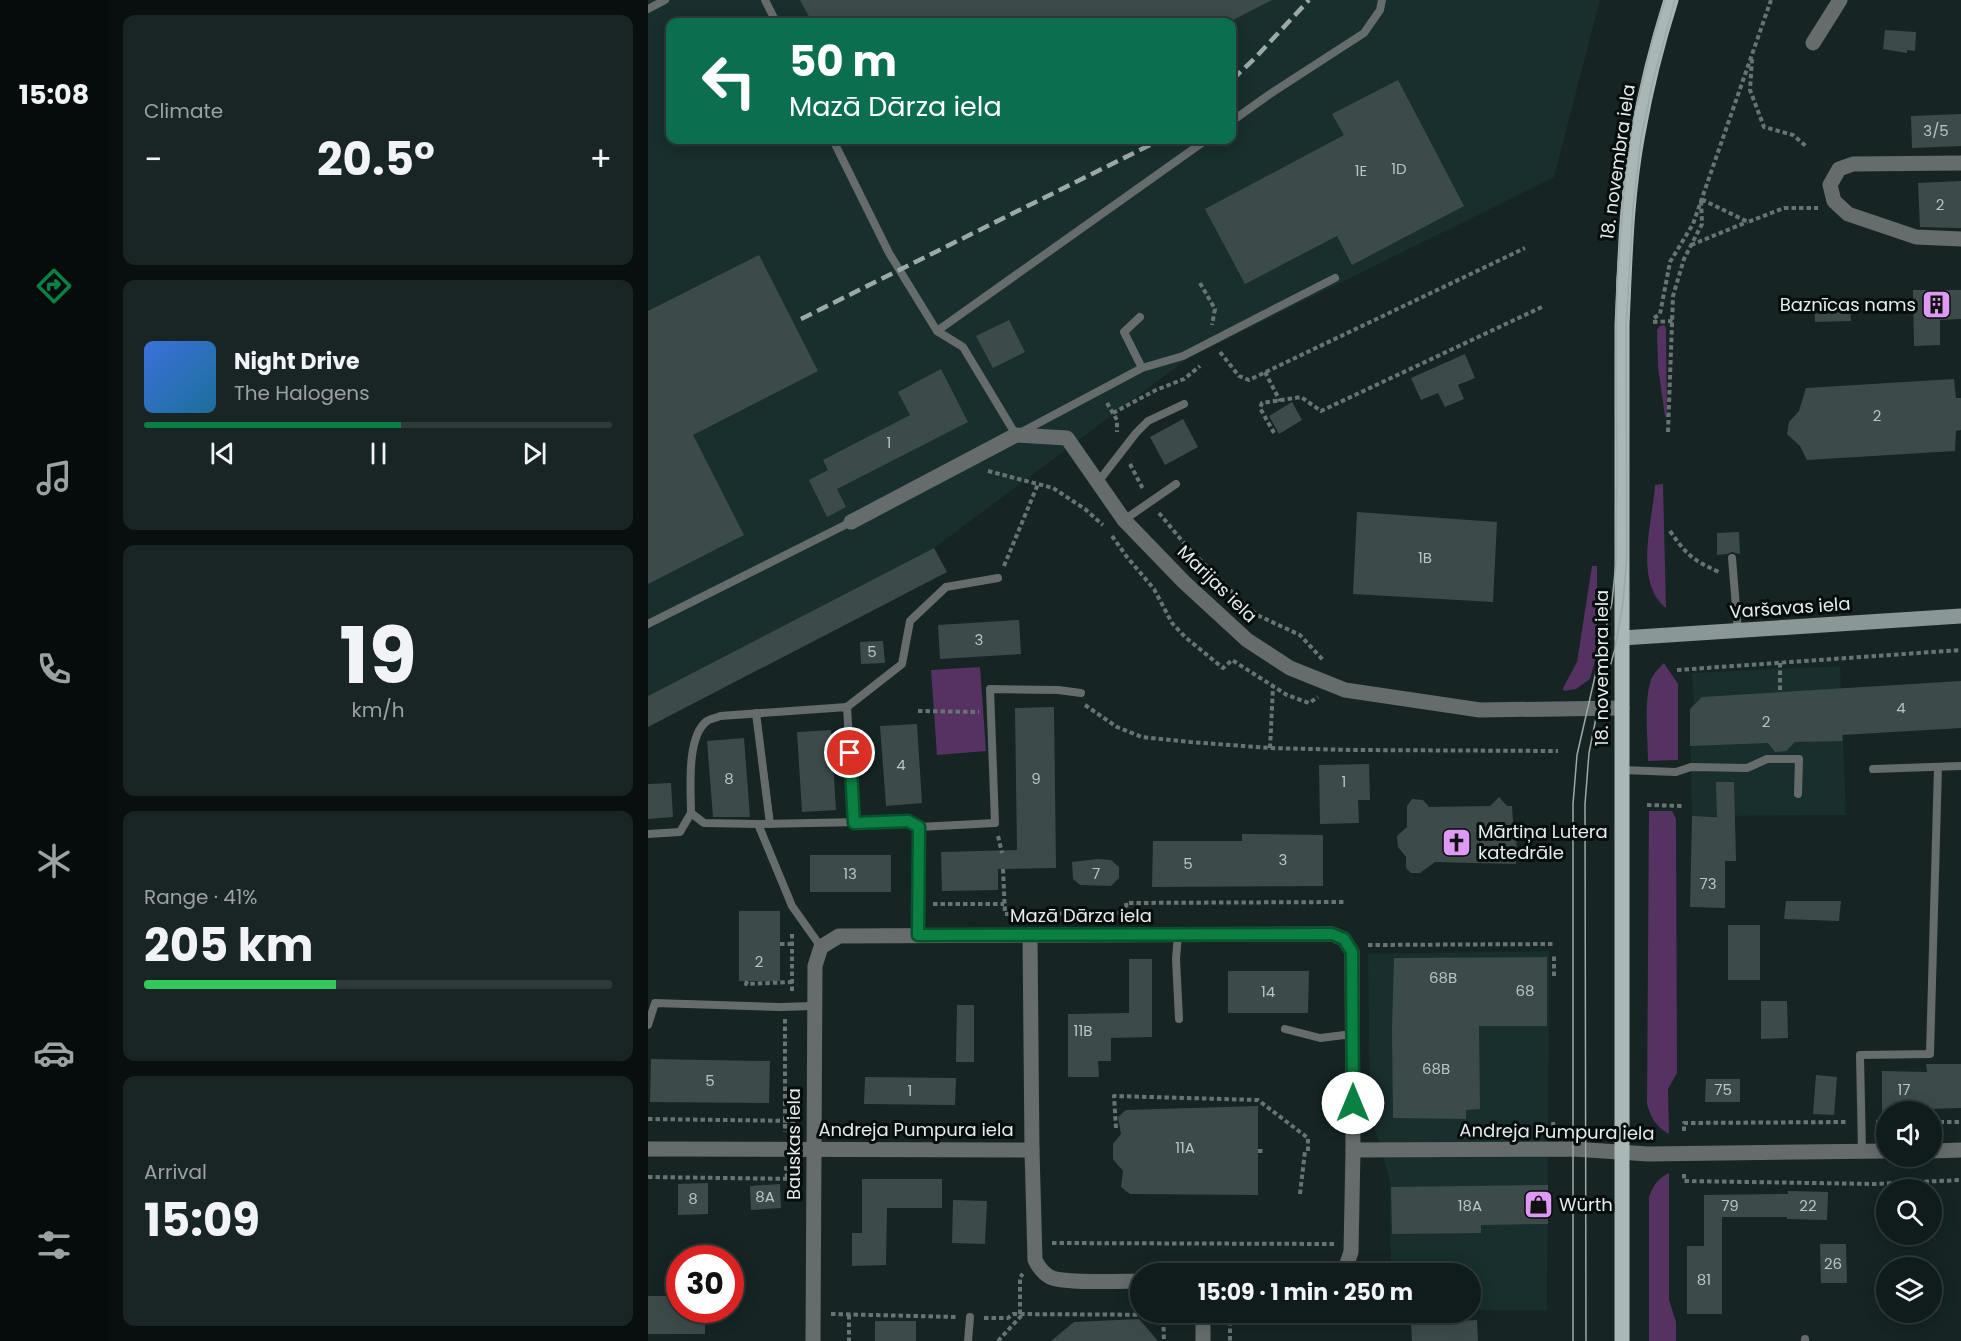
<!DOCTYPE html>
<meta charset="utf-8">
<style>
:root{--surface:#101b1b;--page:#192424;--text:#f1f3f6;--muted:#9ca1a3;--line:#30393a;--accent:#0b8043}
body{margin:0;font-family:Poppins,sans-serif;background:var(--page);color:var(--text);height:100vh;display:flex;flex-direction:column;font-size:22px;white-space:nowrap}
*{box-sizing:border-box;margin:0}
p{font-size:20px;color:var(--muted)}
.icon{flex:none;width:33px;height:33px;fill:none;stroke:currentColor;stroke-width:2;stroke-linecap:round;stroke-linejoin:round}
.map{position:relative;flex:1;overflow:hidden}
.drawer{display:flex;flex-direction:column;gap:15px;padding:15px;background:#090f0f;width:540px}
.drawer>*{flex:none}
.guide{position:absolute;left:18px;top:18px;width:570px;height:126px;border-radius:12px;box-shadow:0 3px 15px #0003,0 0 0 2px var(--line);background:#0b6e4f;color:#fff;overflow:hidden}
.fabs{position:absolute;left:1228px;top:1101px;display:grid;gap:12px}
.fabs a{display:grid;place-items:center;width:66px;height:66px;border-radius:50%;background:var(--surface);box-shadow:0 3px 15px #0003,0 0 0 2px var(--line);font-size:30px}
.speed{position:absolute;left:18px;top:1245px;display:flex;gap:12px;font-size:30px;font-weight:700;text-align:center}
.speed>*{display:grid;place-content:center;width:78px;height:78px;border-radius:50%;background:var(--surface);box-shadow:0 3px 15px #0003,0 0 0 2px var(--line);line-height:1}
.speed .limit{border:9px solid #d22;background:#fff;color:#111}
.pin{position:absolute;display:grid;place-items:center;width:51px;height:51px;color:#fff;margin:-26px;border:3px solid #fff;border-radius:50%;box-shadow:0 2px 6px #0007}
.me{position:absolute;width:66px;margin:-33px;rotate:0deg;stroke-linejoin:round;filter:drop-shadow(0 0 4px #0008)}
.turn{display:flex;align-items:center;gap:21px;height:126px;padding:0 24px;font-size:27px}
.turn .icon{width:78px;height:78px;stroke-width:2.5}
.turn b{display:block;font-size:42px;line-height:51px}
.big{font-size:45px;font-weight:700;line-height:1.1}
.drawer .tile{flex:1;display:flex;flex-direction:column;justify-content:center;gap:9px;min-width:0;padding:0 21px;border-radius:12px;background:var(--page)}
.drawer .dial{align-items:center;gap:0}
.dial b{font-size:78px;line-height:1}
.song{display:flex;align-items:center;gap:18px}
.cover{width:72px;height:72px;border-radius:9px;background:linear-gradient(135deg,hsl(220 70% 55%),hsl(200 70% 35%))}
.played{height:6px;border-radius:3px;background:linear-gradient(90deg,var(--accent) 55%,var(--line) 55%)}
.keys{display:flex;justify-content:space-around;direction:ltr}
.heat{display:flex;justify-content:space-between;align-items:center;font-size:33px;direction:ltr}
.charge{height:9px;border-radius:4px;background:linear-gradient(90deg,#34c759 41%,var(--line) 0)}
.trip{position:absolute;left:482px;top:1263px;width:351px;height:60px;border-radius:30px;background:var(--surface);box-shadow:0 3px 15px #0003,0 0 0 2px var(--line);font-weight:700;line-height:60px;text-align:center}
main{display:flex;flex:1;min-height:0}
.dock{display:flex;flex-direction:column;width:108px;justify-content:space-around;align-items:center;background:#060b0b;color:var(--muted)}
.dock .icon{width:42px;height:42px}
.dock .on{color:var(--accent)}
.dock b{font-size:27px;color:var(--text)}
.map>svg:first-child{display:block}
.built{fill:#182f2e;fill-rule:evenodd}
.green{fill:#553261}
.building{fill:#3c4b4a}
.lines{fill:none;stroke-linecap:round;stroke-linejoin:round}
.path{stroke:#687474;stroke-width:4;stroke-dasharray:4.5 3;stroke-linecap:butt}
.lane{stroke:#656c6b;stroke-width:8}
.street{stroke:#656c6b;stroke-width:15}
.secondary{stroke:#8b9696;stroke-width:15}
.primary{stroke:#a9b7b7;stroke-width:15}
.tram{stroke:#9da8a8;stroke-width:1.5}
.rail{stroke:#9da8a8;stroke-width:4.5;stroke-dasharray:12 6;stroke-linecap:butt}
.route-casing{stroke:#07532c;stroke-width:15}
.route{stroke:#0b8043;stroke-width:10}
.labels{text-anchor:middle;stroke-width:6;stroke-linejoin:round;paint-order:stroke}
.number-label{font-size:15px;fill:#b9c4c4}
.street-label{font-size:18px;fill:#e3ecec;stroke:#070c0c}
.poi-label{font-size:18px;fill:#e3ecec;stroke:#070c0c;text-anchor:start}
</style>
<main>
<nav class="dock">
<b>15:08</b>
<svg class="icon on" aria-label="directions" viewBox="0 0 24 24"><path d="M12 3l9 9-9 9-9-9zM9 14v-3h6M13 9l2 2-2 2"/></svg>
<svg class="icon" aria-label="music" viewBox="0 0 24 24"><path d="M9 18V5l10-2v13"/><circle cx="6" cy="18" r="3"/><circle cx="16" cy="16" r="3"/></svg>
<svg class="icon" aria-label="phone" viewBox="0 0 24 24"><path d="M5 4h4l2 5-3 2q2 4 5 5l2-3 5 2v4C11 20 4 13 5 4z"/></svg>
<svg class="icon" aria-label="climate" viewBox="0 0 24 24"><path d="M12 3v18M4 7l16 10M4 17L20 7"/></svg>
<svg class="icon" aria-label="car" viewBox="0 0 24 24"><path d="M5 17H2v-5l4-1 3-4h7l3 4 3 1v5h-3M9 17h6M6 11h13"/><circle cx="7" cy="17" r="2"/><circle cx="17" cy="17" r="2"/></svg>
<svg class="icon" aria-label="filters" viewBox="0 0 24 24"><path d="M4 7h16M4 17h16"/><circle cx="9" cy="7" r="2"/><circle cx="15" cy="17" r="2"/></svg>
</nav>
<section class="drawer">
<div class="tile"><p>Climate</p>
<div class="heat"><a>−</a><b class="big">20.5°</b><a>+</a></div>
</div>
<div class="tile">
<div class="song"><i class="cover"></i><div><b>Night Drive</b><p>The Halogens</p></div></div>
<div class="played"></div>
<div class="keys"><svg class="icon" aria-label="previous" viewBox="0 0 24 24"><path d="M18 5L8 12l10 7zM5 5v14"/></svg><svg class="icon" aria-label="pause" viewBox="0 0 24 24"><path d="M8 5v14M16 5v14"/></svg><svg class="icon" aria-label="next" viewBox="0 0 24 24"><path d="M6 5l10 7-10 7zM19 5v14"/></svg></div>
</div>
<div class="tile dial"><b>19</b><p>km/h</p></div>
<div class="tile"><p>Range · 41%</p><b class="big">205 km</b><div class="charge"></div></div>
<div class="tile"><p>Arrival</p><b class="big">15:09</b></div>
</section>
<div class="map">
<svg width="1313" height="1341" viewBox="0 0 1313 1341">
<rect width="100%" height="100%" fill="#162424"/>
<g class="built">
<path d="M0,0H952L906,177L539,359L286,548L0,696ZM22,22H584V140H22Z"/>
<path d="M1192,666L1198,815L1044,816L1042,709L1046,704L1044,673Z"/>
<path d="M901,951L899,1310H822V1274L743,1273L742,1181L722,1112L720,954Z"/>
</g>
<g class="green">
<path d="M1016,325L1018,328L1019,418L1017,416L1010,367L1009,330L1012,326Z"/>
<path d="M1015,484L1018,608C985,582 1005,520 1007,485Z"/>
<path d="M944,566H949V653L942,679L928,689L916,691L915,688L929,662Z"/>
<path d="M1016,663L1030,684V760L1000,761C1000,738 996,705 1002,683C1004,675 1010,669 1016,663Z"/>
<path d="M332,667L338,751L289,755L283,670Z"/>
<path d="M1001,811H1024L1028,819L1029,1073L1020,1089L1021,1134C1008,1127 1003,1118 999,1104Z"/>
<path d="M1021,1173V1300L1028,1322V1341H1001V1197C1005,1186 1010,1178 1021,1173Z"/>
</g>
<g class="building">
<path d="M152,0H624L581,22H164Z"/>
<path d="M1237,30L1268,32L1267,51L1259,50V53L1235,49Z"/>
<path d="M750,80L816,206L704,265L689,236L597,284L557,209L696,135L684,114Z"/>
<path d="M1313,114V146L1264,148L1263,116Z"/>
<path d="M1313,181V228L1272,227L1270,183Z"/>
<path d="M111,255L170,371L45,435L96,535L0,584V311Z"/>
<path d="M1265,290H1313V319L1292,320V345L1266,346Z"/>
<path d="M1166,304H1202L1203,321L1167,322Z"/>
<path d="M361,320L377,352L345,368L328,336Z"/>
<path d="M817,354L827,378L810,385L816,399L797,407L790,393L773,400L763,378Z"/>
<path d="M293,369L320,422L189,489L198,507L179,517L161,480L180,470L175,460L262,415L250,392Z"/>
<path d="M1306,379L1308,398H1313V430L1308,431L1307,451L1159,460L1152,446L1139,434L1141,422L1151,411L1158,388Z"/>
<path d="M644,402L654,420L631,434L621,416Z"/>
<path d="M535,419L550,447L517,465L502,437Z"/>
<path d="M709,512L849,522L845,602L705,594Z"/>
<path d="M1091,532L1092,554L1084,552L1079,554L1069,555V533Z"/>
<path d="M286,548L299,572L0,727V696Z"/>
<path d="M371,620L373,654L292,659L290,625Z"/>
<path d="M235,641L237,663L213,664L212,642Z"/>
<path d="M1313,681V728L1194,735L1195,741L1147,742L1138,751L1127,752L1120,743L1042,746V709L1054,697Z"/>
<path d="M406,707L408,868L350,869V890L294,891L293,852L369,850L367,708Z"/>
<path d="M269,724L274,803L238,806L232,726Z"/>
<path d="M183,730L188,810L154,812L149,732Z"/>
<path d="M96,738L102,817H65L59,741Z"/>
<path d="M721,764L722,800H710L711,823L672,824L671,765Z"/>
<path d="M1068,782H1086L1088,861H1077V908L1042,907L1044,816L1069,817Z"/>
<path d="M23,783L25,817L0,819V784Z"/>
<path d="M851,797L859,806H864L865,822H869L868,864L787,862L772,873H763L758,868V857L750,847L749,836L759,827V806L764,799L775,800L781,807L842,806Z"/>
<path d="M594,834L675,835V886L504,887L505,841H594Z"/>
<rect x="162" y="855" width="81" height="37"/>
<path d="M450,859L463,860L471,867V878L463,886L432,885L425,879L424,862Z"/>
<path d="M1138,901H1193L1191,921L1136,919Z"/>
<rect x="91" y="911" width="41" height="70"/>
<rect x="1080" y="925" width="32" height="55"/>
<path d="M899,957V1026H831L832,1109L818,1110V1119L745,1118L744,1029L746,958Z"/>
<path d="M481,959H504V1037L463,1038V1061H450L451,1077H420V1014L481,1013Z"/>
<path d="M580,971H661L660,1013H580Z"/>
<path d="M1113,1001H1139L1140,1038L1113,1039Z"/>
<path d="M309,1005H326V1062H308Z"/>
<path d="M3,1059L122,1061L121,1103L2,1102Z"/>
<path d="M1278,1064H1313V1108L1279,1109L1278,1112H1234V1071L1279,1072Z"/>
<path d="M1168,1075L1189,1077L1186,1115L1165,1114Z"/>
<path d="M217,1077L308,1078L307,1105L216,1104Z"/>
<path d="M1058,1079H1092V1102H1057Z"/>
<path d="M610,1106V1195L482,1194L473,1187L475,1171L465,1159V1144L473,1134L470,1117L478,1110Z"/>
<path d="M214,1179H294V1208H239L238,1265L204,1266V1233H214Z"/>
<path d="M60,1183V1214L30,1215V1184Z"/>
<path d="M132,1184L133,1208L103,1210L102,1186Z"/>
<path d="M900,1185V1224L833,1225V1233L744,1234L743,1187Z"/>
<path d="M1140,1191L1180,1192L1179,1220L1139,1219V1217H1074V1314H1039V1246H1056V1195L1140,1194Z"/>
<path d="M305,1200L339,1201L337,1244L304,1243Z"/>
<path d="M1172,1244H1198L1199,1283H1173Z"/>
<path d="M0,1296H32V1310H57V1334H0Z"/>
<path d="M491,1319L510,1341H403L426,1322Z"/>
<path d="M829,1320L830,1341H764L763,1324Z"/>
<rect x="227" y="1321" width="41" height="20"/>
</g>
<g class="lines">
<g class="path">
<path d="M1104,59L1102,90L1116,127L1145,135L1159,147"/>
<path d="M1043,245L1099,222"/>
<path d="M552,283L567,309L564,325"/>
<path d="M1006,318L1012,314L1022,262L1045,224L1123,0"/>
<path d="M1005,322L1025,321"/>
<path d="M572,352L591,376L601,380L877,248"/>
<path d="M617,372L632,401"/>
<path d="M459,403L469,420V432"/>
<path d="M465,413L508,390L536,379L552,366"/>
<path d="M1020,432L1025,296L1036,259L1054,224L1053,199L1100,222L1136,208H1170"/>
<path d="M626,433L612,408L614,403L653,397L673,411L896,306"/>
<path d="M482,464L495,489"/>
<path d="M340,471L405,488L437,509L455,525"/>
<path d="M511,513L540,548L591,599L609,615L652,635L675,660"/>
<path d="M1022,531C1038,554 1044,560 1071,572"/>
<path d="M464,536L479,557L506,589L524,623L537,637L575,668L584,660L639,695L661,703L670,697"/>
<path d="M356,566L390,484"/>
<path d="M1132,663V691"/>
<path d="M1029,670L1313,650"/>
<path d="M437,705L469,727L494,737L542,742L622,748L705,750L910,751"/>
<path d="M270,711L331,712"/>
<path d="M622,748L625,687"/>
<path d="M999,805L1035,806"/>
<path d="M350,836L354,853"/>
<path d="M355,869L357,914"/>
<path d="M285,904H356"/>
<path d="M357,914L479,913L478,903L697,902"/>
<path d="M144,934V992"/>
<path d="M132,944H144"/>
<path d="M720,945L906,944"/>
<path d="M906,976V954"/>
<path d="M99,981L98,984L145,982"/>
<path d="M137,1019V1132"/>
<path d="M0,1119L149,1121"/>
<path d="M905,1122L906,1131"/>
<path d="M1228,1122H1239"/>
<path d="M1284,1122H1313"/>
<path d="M468,1128L466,1096L610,1100L660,1138V1151"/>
<path d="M1036,1131V1123L1199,1122"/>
<path d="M610,1151H616"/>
<path d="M138,1166L139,1179"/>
<path d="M1036,1174V1181L1228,1184L1313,1180"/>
<path d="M0,1177L149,1179"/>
<path d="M652,1194L657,1151"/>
<path d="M404,1243L688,1244"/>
<path d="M515,1312L516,1341"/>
<path d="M183,1314L308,1317"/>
<path d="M372,1314V1277L375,1274"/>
<path d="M201,1315V1341"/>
<path d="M571,1316L582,1317V1341"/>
<path d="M336,1318H360L365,1314L537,1315"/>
<path d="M350,1341L375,1314"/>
</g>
<g class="lane">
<path d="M117,0L128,22"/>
<path d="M0,9L17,0"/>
<path d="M584,121L622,94L716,33L732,10L734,0"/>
<path d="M185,140L241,253L289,331L315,347L368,435L494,368L535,356L687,278"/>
<path d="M492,317L476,332L494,368"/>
<path d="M289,331L558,140"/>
<path d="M450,482L488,433L500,421L536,404"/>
<path d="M476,520L528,484"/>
<path d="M1084,558L1090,632"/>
<path d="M0,624L203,522"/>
<path d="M199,707L254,664L262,621L298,587L350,578"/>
<path d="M108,713L122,824"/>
<path d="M1225,769L1313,766"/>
<path d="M974,770L1028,772L1043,767L1099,768L1119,759H1151L1150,794"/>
<path d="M110,824L56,823L43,813C43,789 38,737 59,721C62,719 68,718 72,716L199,707L206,823"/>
<path d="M0,834L32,832L43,813"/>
<path d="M270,935L271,827L347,823L342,689L410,690L433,693"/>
<path d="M530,935L528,959L531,1019"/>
<path d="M173,947L144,906L110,824L260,821L271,827"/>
<path d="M0,1025L7,1003L132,1007L166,1006"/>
<path d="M637,1029L672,1038L705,1034"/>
<path d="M1214,1152L1212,1055L1282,1054L1290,767"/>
<path d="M320,1341L322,1317"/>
<path d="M1157,1341V1339"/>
</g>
<g class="street">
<path d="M1165,43L1192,0"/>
<path d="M1313,163L1205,164L1191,169L1182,185L1186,201L1200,214L1268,237L1313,239"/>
<path d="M203,522L368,435L419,438L476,520L536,582L599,640L642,668L697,690L832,710L974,708"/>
<path d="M382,935L384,1150"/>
<path d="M0,1149L384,1150L387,1260C390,1266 395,1273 402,1277C416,1284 473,1281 492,1281"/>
<path d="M705,1150L925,1149L1000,1154L1239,1151"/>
<path d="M1284,1151L1313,1150"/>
<path d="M165,1341L167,966L173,947L191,936L684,934L696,939L704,952L705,1150L703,1252L696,1272L693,1274"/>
<path d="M555,1341V1312"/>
</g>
<path class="secondary" d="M974,638L1313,616"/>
<path class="primary" d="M974,1341V325C977,261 978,197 990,133C998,88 1009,44 1023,0"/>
<g class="tram">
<path d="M925,1341V804L929,755L964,602L968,562L969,471L968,328L969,282L977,177L986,116L1005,38L1017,0"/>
<path d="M938,1341L937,804L941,753L950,708L967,649L975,602L979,554L978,328L985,208L993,139L1005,81L1027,0"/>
</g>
<g class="rail">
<path d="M584,80L607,58L661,0"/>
<path d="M153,319L512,140"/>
</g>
</g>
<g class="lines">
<defs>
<path id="route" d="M202,753L206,823L260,821L271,827L270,935L684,934L696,939L704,952L705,1103"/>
</defs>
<use href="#route" class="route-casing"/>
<use href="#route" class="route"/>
</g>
<defs>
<symbol id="building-square" viewBox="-11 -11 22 22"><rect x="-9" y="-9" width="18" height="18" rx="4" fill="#dd99f3" stroke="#070c0c"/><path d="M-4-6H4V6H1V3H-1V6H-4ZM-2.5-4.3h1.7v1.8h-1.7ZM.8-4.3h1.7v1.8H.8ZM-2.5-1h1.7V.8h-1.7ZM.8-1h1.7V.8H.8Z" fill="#111"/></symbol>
<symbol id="church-square" viewBox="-11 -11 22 22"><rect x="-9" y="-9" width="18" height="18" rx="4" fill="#dd99f3" stroke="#070c0c"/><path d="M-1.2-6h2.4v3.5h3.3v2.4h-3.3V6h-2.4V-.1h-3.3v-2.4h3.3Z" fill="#111"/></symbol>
<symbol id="shop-square" viewBox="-11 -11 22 22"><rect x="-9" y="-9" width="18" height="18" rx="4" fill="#dd99f3" stroke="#070c0c"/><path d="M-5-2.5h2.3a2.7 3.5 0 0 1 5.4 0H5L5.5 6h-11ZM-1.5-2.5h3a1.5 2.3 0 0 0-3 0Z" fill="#111"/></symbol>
</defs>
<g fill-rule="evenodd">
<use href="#building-square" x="1272" y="288" width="33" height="33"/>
<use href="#church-square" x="792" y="826" width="33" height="33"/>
<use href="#shop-square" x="874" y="1188" width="33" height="33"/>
</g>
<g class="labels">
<g class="number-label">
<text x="1288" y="136">3/5</text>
<text x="751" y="174">1D</text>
<text x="713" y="176">1E</text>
<text x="1292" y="210">2</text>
<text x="1229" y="421">2</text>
<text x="241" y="448">1</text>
<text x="777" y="563">1B</text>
<text x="331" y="645">3</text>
<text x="224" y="657">5</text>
<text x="1253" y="713">4</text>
<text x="1118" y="727">2</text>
<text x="253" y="770">4</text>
<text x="81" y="784">8</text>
<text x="388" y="784">9</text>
<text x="696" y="787">1</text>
<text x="635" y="865">3</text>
<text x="540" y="869">5</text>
<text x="202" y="879">13</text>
<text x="448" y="879">7</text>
<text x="1060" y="889">73</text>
<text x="111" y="967">2</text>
<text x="795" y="983">68B</text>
<text x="877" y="996">68</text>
<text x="620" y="997">14</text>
<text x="435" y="1036">11B</text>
<text x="788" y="1074">68B</text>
<text x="62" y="1086">5</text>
<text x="1075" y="1095">75</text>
<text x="1256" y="1095">17</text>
<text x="262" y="1096">1</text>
<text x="537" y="1153">11A</text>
<text x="117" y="1202">8A</text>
<text x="45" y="1204">8</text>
<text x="822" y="1211">18A</text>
<text x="1082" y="1211">79</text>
<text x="1160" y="1211">22</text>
<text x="1185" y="1269">26</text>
<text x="1056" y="1285">81</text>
</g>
<g class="street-label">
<text transform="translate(970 162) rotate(-82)" y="6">18. novembra iela</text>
<text transform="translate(569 584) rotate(44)" y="6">Marijas iela</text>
<text transform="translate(1142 608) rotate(-4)" y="6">Varšavas iela</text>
<text transform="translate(954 668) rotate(-90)" y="6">18. novembra iela</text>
<text x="433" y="922">Mazā Dārza iela</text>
<text x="268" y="1136">Andreja Pumpura iela</text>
<text transform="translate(909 1132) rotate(1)" y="6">Andreja Pumpura iela</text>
<text transform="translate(146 1144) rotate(-90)" y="6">Bauskas iela</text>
</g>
<g class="poi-label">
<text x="1268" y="311" text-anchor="end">Baznīcas nams</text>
<text x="830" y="838">Mārtiņa Lutera<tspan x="830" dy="21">katedrāle</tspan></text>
<text x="911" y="1211">Würth</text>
</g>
</g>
</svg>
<div class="fabs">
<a><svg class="icon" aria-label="sound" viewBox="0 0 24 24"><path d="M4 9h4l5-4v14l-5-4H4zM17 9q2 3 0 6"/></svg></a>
<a><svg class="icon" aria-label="search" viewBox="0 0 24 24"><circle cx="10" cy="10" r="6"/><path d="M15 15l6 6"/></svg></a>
<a><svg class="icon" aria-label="layers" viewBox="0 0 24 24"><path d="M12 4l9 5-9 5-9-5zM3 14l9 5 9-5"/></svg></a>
</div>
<div class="speed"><div class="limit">30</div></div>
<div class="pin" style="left:202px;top:753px;background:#d93025"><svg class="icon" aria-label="arrive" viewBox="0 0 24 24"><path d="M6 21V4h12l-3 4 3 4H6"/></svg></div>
<svg class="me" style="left:705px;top:1103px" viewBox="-20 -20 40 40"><circle r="19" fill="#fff"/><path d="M0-13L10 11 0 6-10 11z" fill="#0b8043"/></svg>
<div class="trip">15:09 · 1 min · 250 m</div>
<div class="guide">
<div class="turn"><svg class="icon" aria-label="left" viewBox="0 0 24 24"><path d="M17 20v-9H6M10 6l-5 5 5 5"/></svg><div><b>50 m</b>Mazā Dārza iela</div></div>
</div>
</div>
</main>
